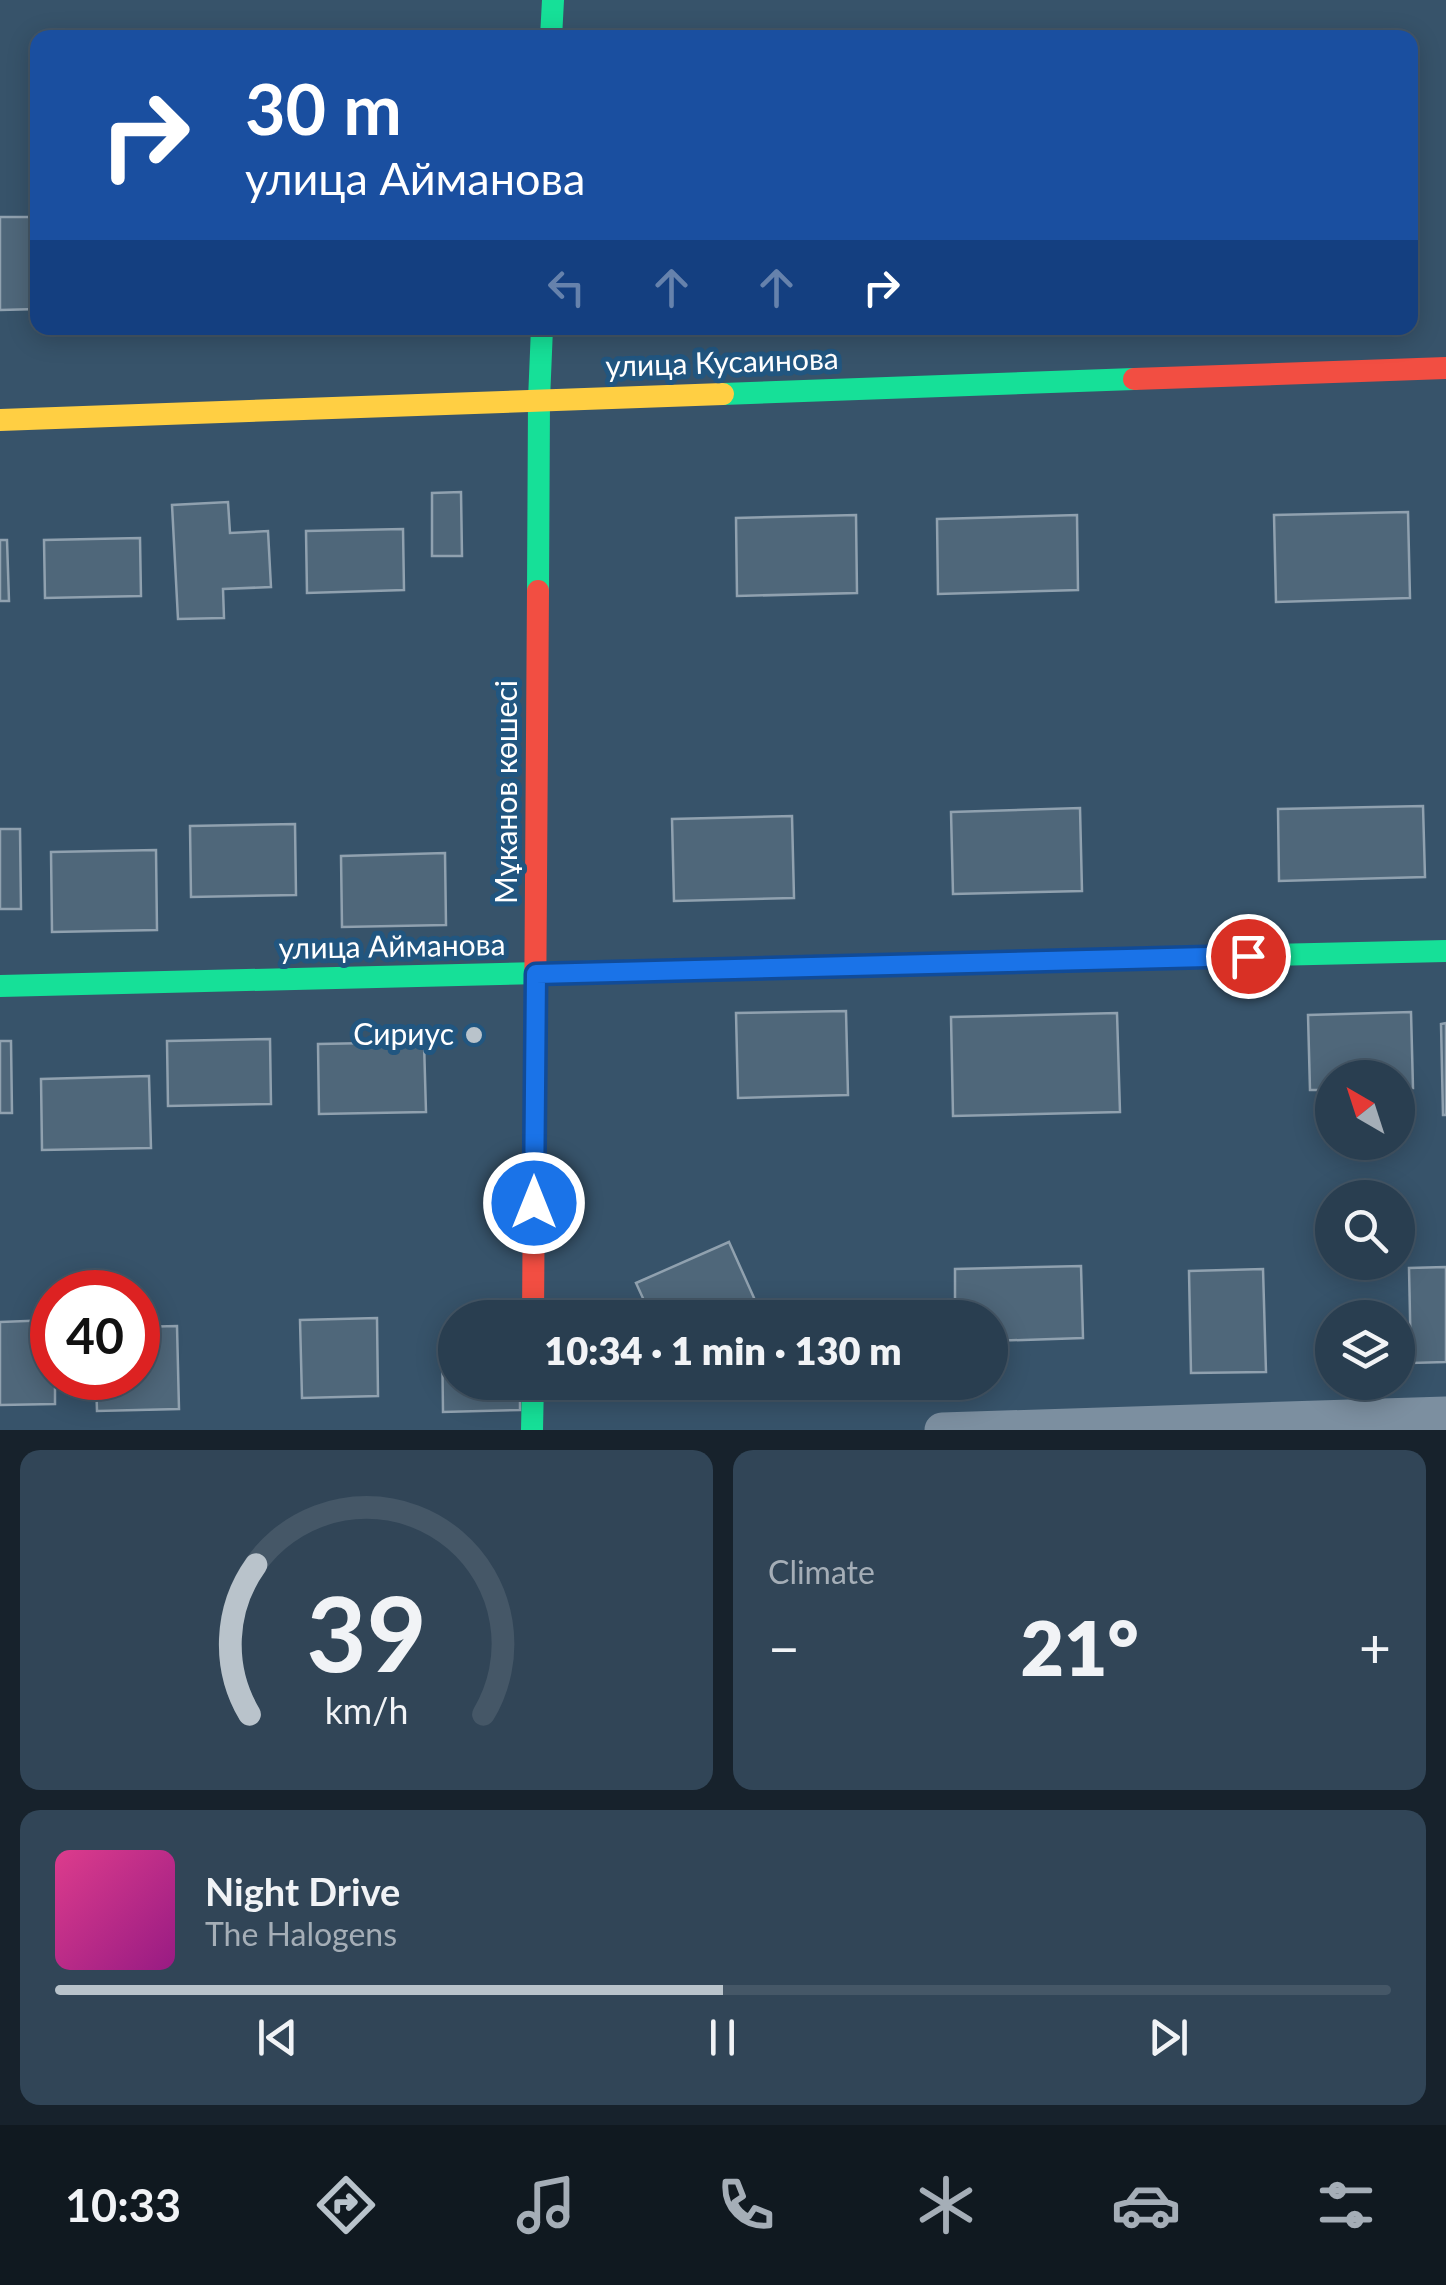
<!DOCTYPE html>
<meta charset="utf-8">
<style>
:root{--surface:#293e50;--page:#314557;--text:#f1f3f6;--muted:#a5aeb7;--line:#455767;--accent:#b9c3cb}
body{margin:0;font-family:Lato,sans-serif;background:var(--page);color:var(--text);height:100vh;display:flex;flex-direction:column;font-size:38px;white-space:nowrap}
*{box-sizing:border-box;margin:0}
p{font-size:32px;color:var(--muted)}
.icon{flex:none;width:55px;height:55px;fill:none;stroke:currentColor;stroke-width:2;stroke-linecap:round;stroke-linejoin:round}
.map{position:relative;height:1430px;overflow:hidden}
.details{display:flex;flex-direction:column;gap:20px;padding:20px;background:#17222c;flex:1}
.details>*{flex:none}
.banner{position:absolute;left:30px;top:30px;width:1388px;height:305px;border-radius:20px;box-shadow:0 5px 25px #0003,0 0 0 2px var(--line);background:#1a4fa0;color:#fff;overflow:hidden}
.needle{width:65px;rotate:321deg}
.buttons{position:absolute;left:1315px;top:1060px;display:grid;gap:20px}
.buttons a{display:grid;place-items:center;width:100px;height:100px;border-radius:50%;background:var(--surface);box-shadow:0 5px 25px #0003,0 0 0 2px var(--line);font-size:50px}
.speed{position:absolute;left:30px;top:1270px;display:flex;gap:20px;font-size:50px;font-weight:700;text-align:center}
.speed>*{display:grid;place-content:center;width:130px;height:130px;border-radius:50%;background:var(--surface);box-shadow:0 5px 25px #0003,0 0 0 2px var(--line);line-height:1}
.speed .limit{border:15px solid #d22;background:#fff;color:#111}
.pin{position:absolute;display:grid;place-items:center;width:85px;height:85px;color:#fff;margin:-42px;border:5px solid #fff;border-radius:50%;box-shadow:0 2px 10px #0007}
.me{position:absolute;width:110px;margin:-55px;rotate:0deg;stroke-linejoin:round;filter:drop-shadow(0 0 8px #0008)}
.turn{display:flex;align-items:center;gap:35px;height:210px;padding:0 50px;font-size:45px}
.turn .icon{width:130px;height:130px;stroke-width:2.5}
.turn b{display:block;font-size:70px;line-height:85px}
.lanes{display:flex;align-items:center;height:95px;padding:0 50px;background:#0003;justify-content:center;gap:50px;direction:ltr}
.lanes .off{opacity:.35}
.big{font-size:75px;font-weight:800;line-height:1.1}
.details .tile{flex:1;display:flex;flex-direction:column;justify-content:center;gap:15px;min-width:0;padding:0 35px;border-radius:20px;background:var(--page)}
.details .dial{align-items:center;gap:0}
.dial svg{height:260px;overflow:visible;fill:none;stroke:var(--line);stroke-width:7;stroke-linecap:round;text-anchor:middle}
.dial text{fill:var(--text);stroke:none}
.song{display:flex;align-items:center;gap:30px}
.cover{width:120px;height:120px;border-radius:15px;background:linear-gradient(135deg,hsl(330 70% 55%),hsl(310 70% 35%))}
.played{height:10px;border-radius:5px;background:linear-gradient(90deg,var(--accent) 50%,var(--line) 50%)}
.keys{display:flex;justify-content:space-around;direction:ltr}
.heat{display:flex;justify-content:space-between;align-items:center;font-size:55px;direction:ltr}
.details .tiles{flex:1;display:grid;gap:20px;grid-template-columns:1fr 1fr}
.tile:last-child{grid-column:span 2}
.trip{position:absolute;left:438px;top:1300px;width:570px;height:100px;border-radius:50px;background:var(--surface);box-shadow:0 5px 25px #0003,0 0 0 2px var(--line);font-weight:800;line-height:100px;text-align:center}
.tab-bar{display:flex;height:160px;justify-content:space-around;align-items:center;background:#101920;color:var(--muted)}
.tab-bar .icon{width:70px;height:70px}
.tab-bar .current{color:var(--accent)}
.tab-bar b{font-size:45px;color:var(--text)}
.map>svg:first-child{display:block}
.building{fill:#4f677a;stroke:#90a1af;stroke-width:2.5}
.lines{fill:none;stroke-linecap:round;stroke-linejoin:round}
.street{stroke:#7c8fa0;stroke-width:35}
.fast{stroke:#16e098;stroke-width:22}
.slow{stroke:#ffcf43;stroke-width:22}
.jam{stroke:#f24e42;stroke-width:22}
.route-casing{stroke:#114b97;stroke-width:25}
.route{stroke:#1a73e8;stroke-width:18}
.poi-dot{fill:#b9c3cb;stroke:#215680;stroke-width:4}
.labels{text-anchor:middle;stroke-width:10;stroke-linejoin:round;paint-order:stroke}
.street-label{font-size:30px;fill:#fff;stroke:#215680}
.poi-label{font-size:30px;fill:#fff;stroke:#215680;text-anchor:end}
</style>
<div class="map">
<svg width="1446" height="1430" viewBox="0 0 1446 1430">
<rect width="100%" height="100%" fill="#37536a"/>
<g class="building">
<path d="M0,217H38V309L0,310Z"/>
<path d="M461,492L462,556H432V493Z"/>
<path d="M228,502L230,533L268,531L271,587L223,589L224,618L178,619L172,505Z"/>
<path d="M1408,512L1410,598L1276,602L1274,515Z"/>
<path d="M856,515L857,593L737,596L736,518Z"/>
<path d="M1077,515L1078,590L938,594L937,519Z"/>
<path d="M403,529L404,590L307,593L306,531Z"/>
<path d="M140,538L141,596L45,598L44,540Z"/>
<path d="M0,540H7L9,601H0Z"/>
<path d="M1423,806L1425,877L1279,881L1278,809Z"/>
<path d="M1080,808L1082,891L953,894L951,812Z"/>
<path d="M792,816L794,898L674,901L672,819Z"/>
<path d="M295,824L296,895L191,897L190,826Z"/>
<path d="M0,829H20L21,909H0Z"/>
<path d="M156,850L157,930L52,932L51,852Z"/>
<path d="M445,853L446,925L342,927L341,856Z"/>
<path d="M846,1011L848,1095L738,1098L736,1013Z"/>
<path d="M1411,1012L1413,1088H1398V1078H1332V1090H1310L1308,1015Z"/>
<path d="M1117,1013L1120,1112L953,1116L951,1017Z"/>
<path d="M1446,1023V1115H1443L1441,1024Z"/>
<path d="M270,1039L271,1104L168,1106L167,1041Z"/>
<path d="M0,1041H11L12,1113H0Z"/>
<path d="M424,1042L426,1112L319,1114L318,1044Z"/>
<path d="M149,1076L151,1148L42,1150L41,1079Z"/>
<path d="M729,1242L763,1318H652L636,1283Z"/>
<path d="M1081,1266L1083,1338L990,1341V1318H955V1269Z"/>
<path d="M1446,1267V1362L1411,1363L1409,1268Z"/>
<path d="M1263,1269L1266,1372L1191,1373L1189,1271Z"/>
<path d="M377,1318L378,1396L302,1398L300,1320Z"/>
<path d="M52,1320V1378H55V1404L0,1405V1322Z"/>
<path d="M177,1326L179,1409L97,1411L96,1378H138V1327Z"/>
<path d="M455,1333V1382H520V1410L443,1412L442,1334Z"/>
</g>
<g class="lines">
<path class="street" d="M942,1430L1446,1414"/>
<g class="fast">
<path d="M551,38L553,0"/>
<path d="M723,394L1134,379"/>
<path d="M538,591L539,400L542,328"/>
<path d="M1178,957L1446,951"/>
<path d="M0,986L708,969"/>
<path d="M532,1430L533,1382"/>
</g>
<path class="slow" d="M0,420L723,394"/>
<g class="jam">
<path d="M1134,379L1446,368"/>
<path d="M708,969L1178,957"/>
<path d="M533,1318L538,591"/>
</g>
</g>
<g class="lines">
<defs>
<path id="route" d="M534,1203L536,974L1248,956"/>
</defs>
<use href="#route" class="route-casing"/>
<use href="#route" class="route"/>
</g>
<circle class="poi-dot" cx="474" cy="1035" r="10"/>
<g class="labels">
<g class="street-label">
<text transform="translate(722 363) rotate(-2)" y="10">улица Кусаинова</text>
<text transform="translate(507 792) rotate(-90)" y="10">Мұканов көшесі</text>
<text transform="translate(392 947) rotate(-1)" y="10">улица Айманова</text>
</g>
<g class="poi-label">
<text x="454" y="1045">Сириус</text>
</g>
</g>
</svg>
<div class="buttons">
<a><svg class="needle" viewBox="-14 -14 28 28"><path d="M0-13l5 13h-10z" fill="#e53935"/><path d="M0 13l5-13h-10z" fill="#a5aeb7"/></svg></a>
<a><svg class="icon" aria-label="search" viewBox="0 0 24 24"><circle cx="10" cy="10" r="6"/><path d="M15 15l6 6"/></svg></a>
<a><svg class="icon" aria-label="layers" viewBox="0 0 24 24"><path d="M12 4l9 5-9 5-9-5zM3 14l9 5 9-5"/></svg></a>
</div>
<div class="speed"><div class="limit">40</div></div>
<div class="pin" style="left:1248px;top:956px;background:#d93025"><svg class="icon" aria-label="arrive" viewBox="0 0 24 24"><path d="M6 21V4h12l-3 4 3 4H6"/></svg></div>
<svg class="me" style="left:534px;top:1203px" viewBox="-20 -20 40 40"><circle r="17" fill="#1a73e8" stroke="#fff" stroke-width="3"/><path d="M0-11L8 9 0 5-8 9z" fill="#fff"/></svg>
<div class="trip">10:34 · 1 min · 130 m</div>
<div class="banner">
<div class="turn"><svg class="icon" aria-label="right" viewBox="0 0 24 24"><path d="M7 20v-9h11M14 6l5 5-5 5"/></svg><div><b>30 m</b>улица Айманова</div></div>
<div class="lanes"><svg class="icon off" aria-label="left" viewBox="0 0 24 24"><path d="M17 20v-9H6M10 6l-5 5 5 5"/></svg><svg class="icon off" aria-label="ahead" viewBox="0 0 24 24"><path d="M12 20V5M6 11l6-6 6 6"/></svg><svg class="icon off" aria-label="ahead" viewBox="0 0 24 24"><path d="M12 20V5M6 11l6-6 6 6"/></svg><svg class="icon" aria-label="right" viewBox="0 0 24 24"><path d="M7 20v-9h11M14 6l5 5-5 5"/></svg></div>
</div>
</div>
<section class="details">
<div class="tiles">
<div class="tile dial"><svg viewBox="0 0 100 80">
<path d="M14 69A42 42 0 1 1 86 69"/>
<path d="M14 69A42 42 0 0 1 16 23" stroke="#b9c3cb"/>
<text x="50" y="56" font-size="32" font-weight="700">39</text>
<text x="50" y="72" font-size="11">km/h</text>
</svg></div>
<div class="tile"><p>Climate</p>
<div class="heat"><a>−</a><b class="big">21°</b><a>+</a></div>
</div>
<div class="tile">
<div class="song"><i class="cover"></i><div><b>Night Drive</b><p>The Halogens</p></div></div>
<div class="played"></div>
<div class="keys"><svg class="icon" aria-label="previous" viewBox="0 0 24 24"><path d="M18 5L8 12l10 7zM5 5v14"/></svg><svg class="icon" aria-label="pause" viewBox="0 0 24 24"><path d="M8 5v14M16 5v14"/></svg><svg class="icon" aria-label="next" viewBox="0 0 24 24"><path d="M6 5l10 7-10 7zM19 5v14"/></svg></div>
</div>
</div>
</section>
<nav class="tab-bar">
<b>10:33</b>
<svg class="icon current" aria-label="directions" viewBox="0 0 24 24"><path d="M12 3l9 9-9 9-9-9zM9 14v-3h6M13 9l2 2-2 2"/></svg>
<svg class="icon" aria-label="music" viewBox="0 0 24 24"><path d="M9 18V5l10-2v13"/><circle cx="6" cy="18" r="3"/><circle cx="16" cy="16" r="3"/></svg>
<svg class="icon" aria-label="phone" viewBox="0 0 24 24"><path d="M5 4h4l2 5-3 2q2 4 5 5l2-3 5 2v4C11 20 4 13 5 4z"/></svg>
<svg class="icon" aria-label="climate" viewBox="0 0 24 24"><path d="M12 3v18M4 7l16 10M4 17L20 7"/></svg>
<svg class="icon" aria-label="car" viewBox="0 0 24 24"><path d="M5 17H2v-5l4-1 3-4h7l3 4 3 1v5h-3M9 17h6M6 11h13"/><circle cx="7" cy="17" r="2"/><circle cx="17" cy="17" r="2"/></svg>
<svg class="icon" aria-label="filters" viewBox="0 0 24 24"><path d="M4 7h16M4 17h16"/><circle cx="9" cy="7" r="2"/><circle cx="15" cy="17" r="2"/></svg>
</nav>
